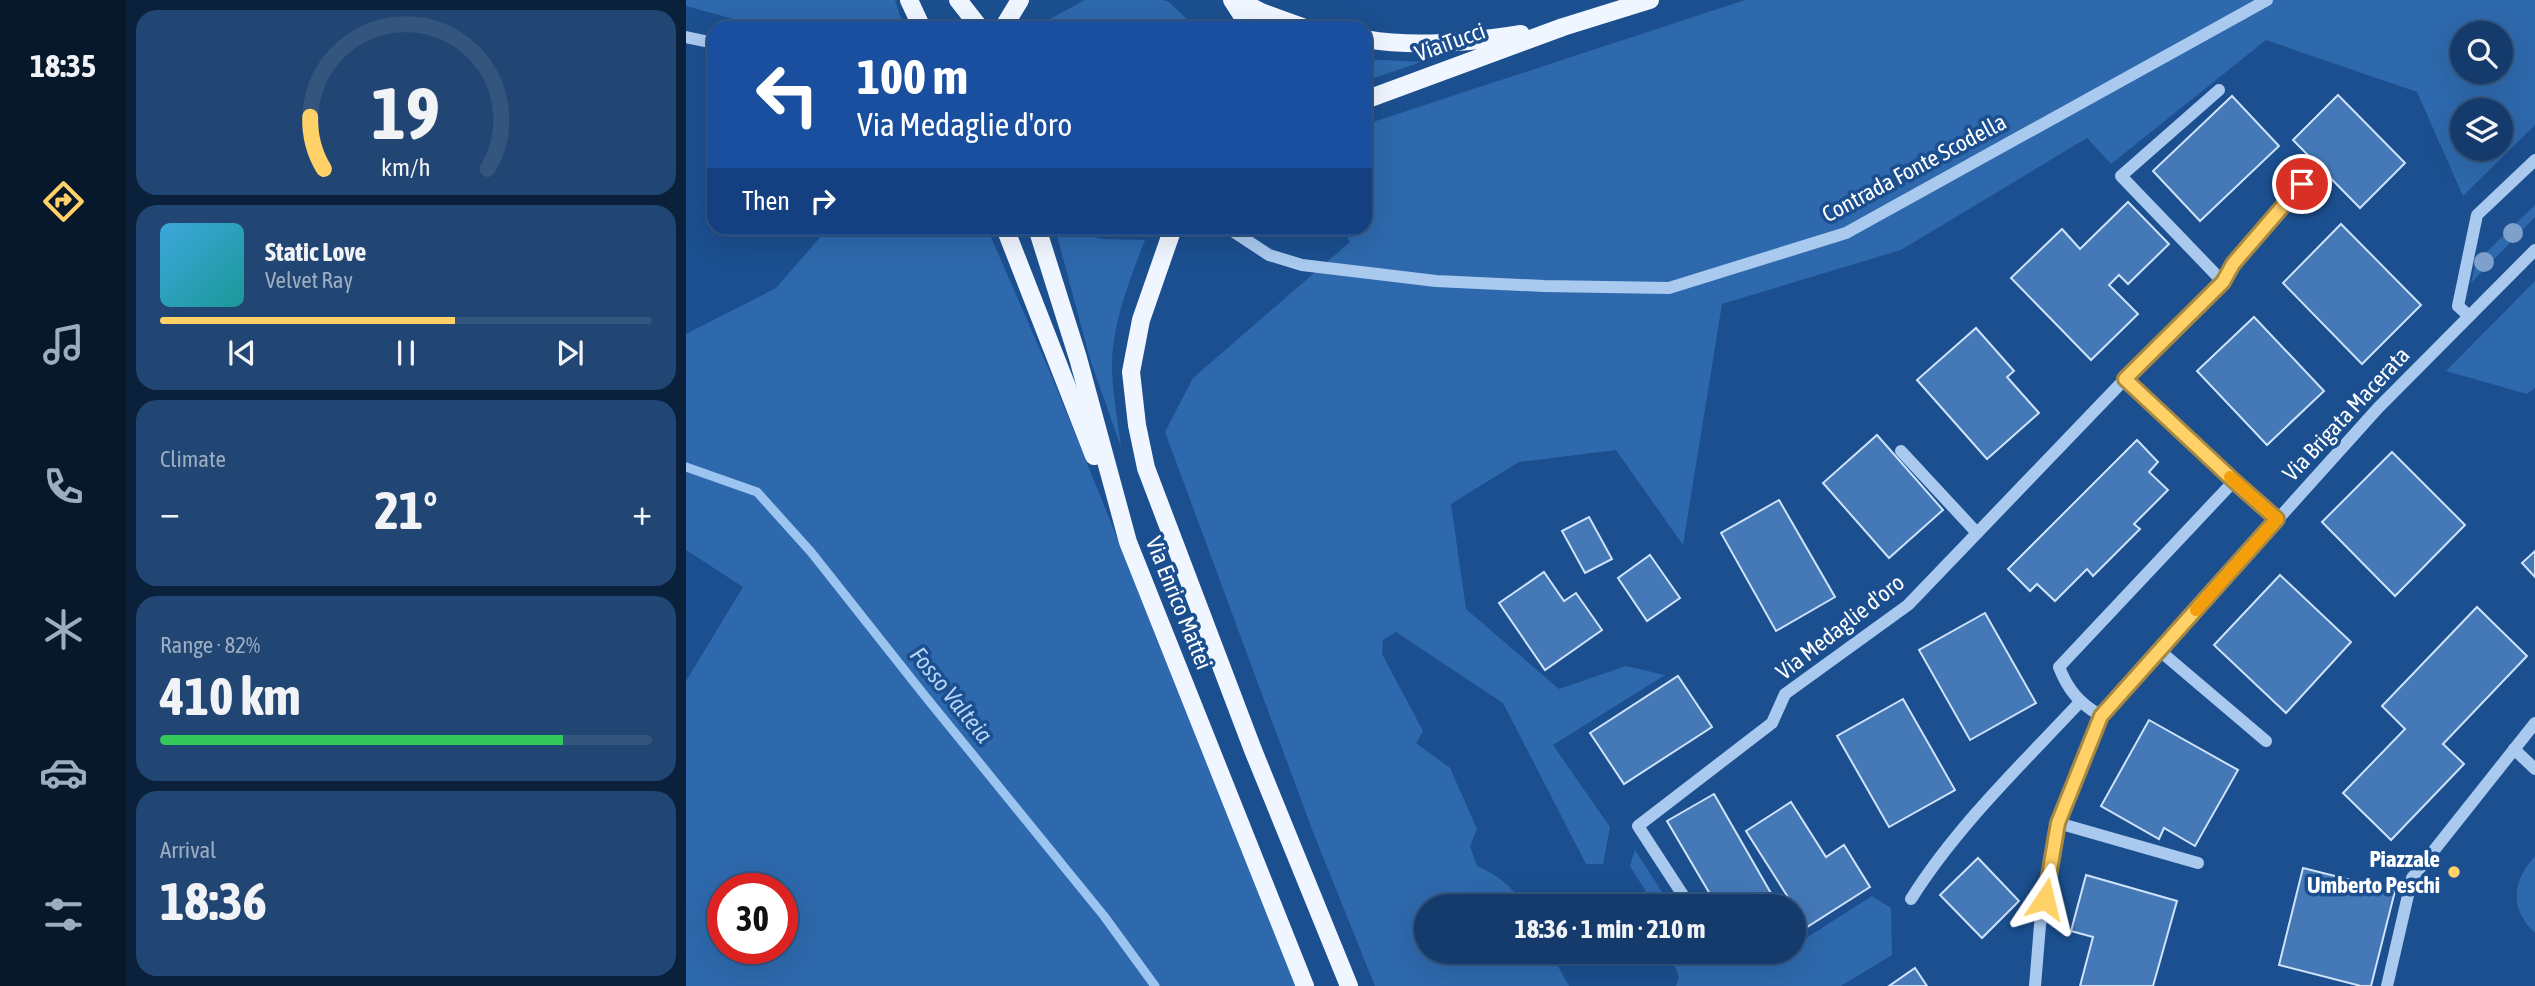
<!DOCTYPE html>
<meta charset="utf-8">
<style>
:root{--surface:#143b6b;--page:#214673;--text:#f1f3f6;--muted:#9dadc1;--line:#33557e;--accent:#ffd166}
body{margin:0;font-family:"Asap Condensed",sans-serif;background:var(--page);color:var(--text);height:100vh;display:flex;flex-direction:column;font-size:26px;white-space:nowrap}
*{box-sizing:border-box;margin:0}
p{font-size:23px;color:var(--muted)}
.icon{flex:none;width:38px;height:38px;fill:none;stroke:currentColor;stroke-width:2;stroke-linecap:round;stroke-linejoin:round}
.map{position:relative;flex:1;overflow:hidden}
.side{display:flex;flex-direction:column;gap:10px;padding:10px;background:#0b203b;width:560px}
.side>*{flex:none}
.banner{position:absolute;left:21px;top:21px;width:665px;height:214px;border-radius:21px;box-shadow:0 7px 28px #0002,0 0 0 2px var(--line);background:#1a4fa0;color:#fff;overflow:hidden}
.controls{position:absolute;left:1764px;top:21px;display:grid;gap:14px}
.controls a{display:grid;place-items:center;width:63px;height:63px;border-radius:50%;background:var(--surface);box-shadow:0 7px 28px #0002,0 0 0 2px var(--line);font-size:35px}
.speed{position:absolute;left:21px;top:873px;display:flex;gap:14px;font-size:35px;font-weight:700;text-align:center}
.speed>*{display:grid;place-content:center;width:91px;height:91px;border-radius:50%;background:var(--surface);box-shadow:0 7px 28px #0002,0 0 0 2px var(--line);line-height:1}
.speed .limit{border:10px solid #d22;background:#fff;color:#111}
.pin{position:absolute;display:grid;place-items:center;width:60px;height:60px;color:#fff;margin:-30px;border:4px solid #fff;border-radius:50%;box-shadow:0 2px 7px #0007}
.me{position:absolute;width:77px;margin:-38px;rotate:10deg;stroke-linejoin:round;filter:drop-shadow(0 0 5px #0008)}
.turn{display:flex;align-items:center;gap:24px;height:147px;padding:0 35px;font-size:32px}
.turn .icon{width:91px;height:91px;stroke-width:2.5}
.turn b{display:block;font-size:49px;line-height:60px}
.then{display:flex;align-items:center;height:66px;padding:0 35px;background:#0003;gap:14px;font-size:26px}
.big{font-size:52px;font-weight:700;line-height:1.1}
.side .tile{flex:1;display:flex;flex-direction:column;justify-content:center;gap:10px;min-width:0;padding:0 24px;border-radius:21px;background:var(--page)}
.side .dial{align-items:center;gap:0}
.dial svg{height:182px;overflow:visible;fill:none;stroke:var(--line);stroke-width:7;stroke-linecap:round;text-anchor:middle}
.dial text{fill:var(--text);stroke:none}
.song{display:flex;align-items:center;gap:21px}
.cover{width:84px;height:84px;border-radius:10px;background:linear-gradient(135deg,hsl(200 70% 55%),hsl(180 70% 35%))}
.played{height:7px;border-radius:4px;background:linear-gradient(90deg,var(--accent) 60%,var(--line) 60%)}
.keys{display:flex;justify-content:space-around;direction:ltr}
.heat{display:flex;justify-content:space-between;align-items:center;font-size:38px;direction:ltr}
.charge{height:10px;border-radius:5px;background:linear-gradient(90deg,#34c759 82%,var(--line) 0)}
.trip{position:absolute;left:728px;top:894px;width:392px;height:70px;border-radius:35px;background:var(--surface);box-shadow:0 7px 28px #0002,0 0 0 2px var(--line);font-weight:700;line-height:70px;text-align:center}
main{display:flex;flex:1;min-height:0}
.dock{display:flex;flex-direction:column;width:126px;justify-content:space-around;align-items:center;background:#08182b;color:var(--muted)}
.dock .icon{width:49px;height:49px}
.dock .active{color:var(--accent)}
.dock b{font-size:32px;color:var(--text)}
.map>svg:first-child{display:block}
.green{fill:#2e69ad;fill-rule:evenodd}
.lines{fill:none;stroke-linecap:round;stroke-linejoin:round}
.stream{stroke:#9cc4f0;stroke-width:9}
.building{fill:#4478b7;stroke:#cfe3fa;stroke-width:2}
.minor{stroke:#a9c9ee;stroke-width:12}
.major{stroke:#f0f6ff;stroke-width:18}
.tree{fill:#7ea0ca}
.route-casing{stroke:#a68842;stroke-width:18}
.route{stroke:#ffd166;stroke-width:12}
.slow{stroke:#f59e0b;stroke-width:12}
.poi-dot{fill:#ffd166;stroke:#1b4f8f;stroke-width:2.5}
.labels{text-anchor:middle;stroke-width:7;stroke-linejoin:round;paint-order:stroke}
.street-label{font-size:23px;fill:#fff;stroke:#1b4f8f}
.poi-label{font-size:23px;font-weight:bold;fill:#fff;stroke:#1b4f8f;text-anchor:end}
.water-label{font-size:24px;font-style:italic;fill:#b5d3f5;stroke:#1b4f8f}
</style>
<main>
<nav class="dock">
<b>18:35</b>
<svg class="icon active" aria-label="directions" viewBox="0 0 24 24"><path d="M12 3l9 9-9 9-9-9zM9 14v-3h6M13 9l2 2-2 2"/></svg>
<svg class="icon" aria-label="music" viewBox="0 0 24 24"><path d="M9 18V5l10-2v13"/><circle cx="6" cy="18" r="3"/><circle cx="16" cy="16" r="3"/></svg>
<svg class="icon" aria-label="phone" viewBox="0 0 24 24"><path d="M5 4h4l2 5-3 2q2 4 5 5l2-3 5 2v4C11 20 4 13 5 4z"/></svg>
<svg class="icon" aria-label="climate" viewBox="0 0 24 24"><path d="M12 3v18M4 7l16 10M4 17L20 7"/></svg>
<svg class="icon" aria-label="car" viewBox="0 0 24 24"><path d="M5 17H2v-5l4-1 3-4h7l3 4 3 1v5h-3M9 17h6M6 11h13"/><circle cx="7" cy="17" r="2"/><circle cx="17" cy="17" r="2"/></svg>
<svg class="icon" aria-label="filters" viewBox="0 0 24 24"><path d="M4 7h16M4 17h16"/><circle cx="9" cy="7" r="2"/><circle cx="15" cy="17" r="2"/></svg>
</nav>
<section class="side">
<div class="tile dial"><svg viewBox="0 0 100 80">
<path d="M14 69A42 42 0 1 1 86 69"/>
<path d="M14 69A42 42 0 0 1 8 46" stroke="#ffd166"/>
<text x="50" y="56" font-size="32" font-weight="700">19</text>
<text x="50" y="72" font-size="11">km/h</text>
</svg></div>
<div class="tile">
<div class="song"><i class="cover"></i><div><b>Static Love</b><p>Velvet Ray</p></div></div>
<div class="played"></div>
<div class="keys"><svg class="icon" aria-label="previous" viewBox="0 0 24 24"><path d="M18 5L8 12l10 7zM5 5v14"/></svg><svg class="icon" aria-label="pause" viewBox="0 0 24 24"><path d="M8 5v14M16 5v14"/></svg><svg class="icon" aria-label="next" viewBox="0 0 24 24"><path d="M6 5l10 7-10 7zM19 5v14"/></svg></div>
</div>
<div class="tile"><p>Climate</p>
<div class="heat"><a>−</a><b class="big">21°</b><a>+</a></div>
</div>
<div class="tile"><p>Range · 82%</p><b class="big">410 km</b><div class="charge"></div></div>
<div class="tile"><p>Arrival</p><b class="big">18:36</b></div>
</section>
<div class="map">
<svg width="1849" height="986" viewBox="0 0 1849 986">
<rect width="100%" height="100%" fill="#1b4f8f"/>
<g class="green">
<path d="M0,0H209L218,28H80L0,6Z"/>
<path d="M399,0H477L483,2L510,28H355L360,21Z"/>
<path d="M1059,0H1849V125L1777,196L1731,92L1580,40L1425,164L1401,138L1215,250L1036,304L997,545L930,450L833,462L765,504L780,609L873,689L940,666L979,675L867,745L924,827L917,864H900L817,703L710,632L697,640L696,654L737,731L730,743L764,768L791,829L784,846L791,866C811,874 827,887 838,906H740V952H864L883,986H689L627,832L479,432L507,378L664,242L657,228H679V127L690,121ZM1776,33H1815V72H1776ZM1776,110H1815V149H1776Z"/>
<path d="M679,59L735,62L679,81Z"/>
<path d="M1849,205V217L1785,283L1790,262Z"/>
<path d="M142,228H301L366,377L613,986H0V681L57,587L0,550V334L90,288ZM37,889H96V948H37Z"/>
<path d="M369,228H380L414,239L459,240C443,282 425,326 426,371C427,396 432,422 435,447L404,359Z"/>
<path d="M1849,281V388L1841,394L1760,371Z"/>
<path d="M949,850L985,906H969L944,866Z"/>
<path d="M1849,856V933C1823,909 1826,881 1849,856Z"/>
<path d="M1186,896L1205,908L1206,955L1155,986H990L993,978L984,952H1108V942L1117,940Z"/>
</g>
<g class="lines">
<path class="stream" d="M0,467L71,492L125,552L239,696L418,916L469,986"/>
</g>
<g class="building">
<path d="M1652,95L1719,163L1674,208L1607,140Z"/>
<path d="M1546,96L1593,146L1514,221L1467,171Z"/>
<path d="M1442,202L1483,244L1442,284L1433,275L1423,285L1452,314L1405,360L1325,278L1376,229L1394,249Z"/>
<path d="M1655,224L1735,305L1676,364L1597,283Z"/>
<path d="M1568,317L1638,391L1581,445L1511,371Z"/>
<path d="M1290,328L1328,371L1321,377L1353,413L1301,459L1231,380Z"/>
<path d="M1191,435L1257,510L1203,558L1137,483Z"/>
<path d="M1451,440L1472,462L1463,472L1482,490L1448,524L1454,529L1407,576L1401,569L1369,601L1351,584L1344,591L1322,569Z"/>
<path d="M1706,452L1779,525L1709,596L1636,522Z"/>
<path d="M1093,500L1149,597L1090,631L1035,533Z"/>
<path d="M903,517L926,559L899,573L876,531Z"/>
<path d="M1849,551V577L1836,563Z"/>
<path d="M964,555L994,598L961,621L932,578Z"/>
<path d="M858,572L878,601L890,593L916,630L859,670L813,603Z"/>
<path d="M1594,575L1665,642L1600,713L1528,645Z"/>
<path d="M1791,607L1841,656L1757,744L1778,764L1705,840L1657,793L1719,729L1696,706Z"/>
<path d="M1299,613L1350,703L1284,740L1233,650Z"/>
<path d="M992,676L1026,727L938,784L904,733Z"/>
<path d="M1217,699L1269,790L1203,827L1151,736Z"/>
<path d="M1463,720L1552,770L1509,846L1478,828L1473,839L1415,806Z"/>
<path d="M1028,794L1086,895L1067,906H1031L981,821Z"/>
<path d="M1105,802L1140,857L1158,845L1184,887L1121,927L1060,831Z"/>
<path d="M1292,858L1333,901L1296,938L1254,895Z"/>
<path d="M1617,868L1709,891L1685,986H1675L1593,965Z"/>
<path d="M1400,875L1491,901L1467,986H1394L1407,937L1385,931Z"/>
<path d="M1229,968L1241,986H1203Z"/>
</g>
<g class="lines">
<g class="minor">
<path d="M0,37L28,43"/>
<path d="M1533,90L1435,176L1537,282"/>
<path d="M542,228L583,255L616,265L750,281L858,286L983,288L1160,233L1581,0"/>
<path d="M1783,316L1772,306L1791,215L1849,160"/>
<path d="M1439,379L1548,481L1591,519"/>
<path d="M1215,451L1291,533"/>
<path d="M1474,651L1580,741"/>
<path d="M1415,716C1393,703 1382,690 1373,667L1548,481"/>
<path d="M1828,749L1849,769"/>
<path d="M1372,823L1512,863"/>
<path d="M1225,899C1271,826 1335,765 1394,702"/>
<path d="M1004,906L952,826L1086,723L1099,694L1222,605L1439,379L1537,282L1547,264L1616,184"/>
<path d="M1349,986L1354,925L1372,823L1415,716L1692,408L1849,250"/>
<path d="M1701,986L1726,878L1849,723"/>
</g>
<g class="major">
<path d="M223,0L236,28"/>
<path d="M272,0L294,28"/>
<path d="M546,0L564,28"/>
<path d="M552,0L575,12L619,28"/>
<path d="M317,28L334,0"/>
<path d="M679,39C731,48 784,42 835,34"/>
<path d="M679,100L877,27L964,0"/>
<path d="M319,228L408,456"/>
<path d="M351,228L392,358L442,542L619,986"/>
<path d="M487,228L455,320L445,372L451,425L460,468L567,750L663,986"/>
</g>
</g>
<g class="tree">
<circle cx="1827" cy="233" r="10"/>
<circle cx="1798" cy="262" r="10"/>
</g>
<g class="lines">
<defs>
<path id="route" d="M1359,899L1372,823L1415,716L1591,519L1548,481L1439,379L1537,282L1547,264L1616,184"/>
</defs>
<use href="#route" class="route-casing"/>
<use href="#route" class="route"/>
<path class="slow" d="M1510,610L1591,519L1544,477"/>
</g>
<circle class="poi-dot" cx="1768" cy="872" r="7"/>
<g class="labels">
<g class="street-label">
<text transform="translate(764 42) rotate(-20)" y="8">Via Tucci</text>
<text transform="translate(1228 168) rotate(-28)" y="8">Contrada Fonte Scodella</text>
<text transform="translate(1660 414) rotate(-47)" y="8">Via Brigata Macerata</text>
<text transform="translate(493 603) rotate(68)" y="8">Via Enrico Mattei</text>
<text transform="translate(1154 627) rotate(-38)" y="8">Via Medaglie d'oro</text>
</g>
<g class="poi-label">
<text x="1754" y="867">Piazzale<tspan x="1754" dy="26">Umberto Peschi</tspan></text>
</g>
<g class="water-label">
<text transform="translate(265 695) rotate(51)" y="8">Fosso Valteia</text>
</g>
</g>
</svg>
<div class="controls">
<a><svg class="icon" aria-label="search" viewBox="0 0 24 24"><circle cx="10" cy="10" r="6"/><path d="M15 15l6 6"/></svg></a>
<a><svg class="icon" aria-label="layers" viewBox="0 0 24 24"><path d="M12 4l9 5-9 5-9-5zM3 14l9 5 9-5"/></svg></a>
</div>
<div class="speed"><div class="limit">30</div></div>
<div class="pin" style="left:1616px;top:184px;background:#d93025"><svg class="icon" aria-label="arrive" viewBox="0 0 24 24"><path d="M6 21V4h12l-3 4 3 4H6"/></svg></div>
<svg class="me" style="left:1359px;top:899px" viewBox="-20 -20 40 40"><path d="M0-17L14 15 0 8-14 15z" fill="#ffd166" stroke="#fff" stroke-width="4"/></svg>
<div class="trip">18:36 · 1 min · 210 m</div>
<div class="banner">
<div class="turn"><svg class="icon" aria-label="left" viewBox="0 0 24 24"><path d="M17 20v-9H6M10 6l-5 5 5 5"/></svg><div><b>100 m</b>Via Medaglie d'oro</div></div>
<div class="then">Then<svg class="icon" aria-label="right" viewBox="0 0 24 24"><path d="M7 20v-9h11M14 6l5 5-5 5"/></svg></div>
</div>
</div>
</main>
